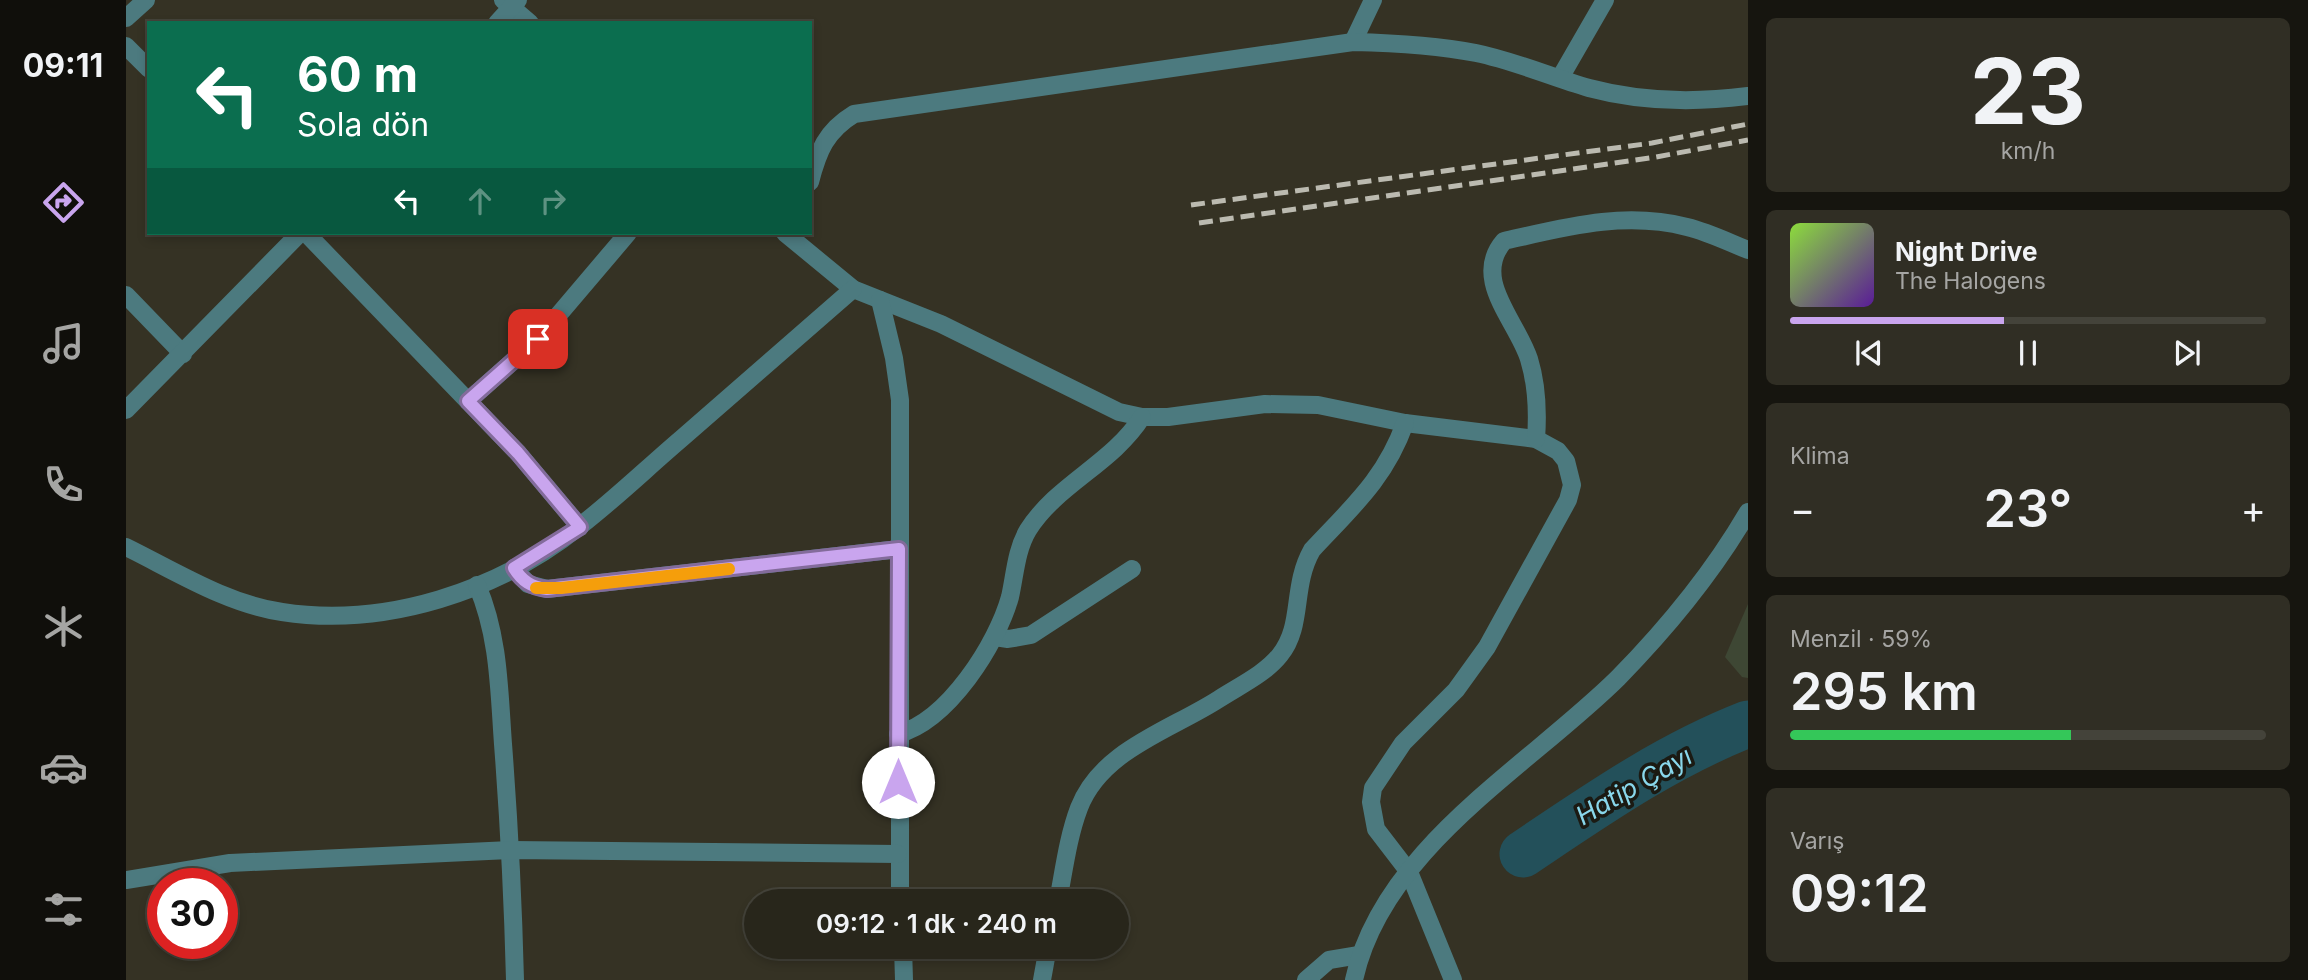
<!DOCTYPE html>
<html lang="tr">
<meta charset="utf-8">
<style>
:root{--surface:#28261b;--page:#302e24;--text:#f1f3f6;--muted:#a5a5a3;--line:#44433a;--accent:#c9a5ee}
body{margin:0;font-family:Inter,sans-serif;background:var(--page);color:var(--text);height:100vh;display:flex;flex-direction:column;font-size:26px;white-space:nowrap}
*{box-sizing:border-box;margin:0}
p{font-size:23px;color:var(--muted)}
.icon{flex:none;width:38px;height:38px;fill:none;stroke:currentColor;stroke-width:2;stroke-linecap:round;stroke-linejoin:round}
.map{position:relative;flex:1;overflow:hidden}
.side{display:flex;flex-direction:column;gap:18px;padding:18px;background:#16150f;width:560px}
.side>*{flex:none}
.guide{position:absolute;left:21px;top:21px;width:665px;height:214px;border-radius:0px;box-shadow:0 4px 10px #0003,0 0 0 2px var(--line);background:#0b6e4f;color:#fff;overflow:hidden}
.speed{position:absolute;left:21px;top:868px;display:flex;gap:14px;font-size:35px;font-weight:700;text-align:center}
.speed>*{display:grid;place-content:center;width:91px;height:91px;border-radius:50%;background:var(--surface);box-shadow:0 4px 10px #0003,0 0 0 2px var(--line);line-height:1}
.speed .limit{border:10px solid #d22;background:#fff;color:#111}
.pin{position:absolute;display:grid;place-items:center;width:60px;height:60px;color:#fff;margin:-30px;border-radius:14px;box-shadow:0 4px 10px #0006}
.me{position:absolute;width:77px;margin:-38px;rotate:0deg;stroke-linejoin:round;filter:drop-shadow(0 0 5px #0008)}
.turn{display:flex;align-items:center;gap:24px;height:147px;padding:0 35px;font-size:32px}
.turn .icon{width:91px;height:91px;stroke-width:2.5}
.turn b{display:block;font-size:49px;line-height:60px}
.lanes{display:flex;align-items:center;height:66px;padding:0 35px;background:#0003;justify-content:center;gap:35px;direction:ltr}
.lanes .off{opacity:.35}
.big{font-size:52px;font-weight:600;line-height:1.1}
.side .tile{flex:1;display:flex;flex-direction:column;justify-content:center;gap:10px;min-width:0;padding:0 24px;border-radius:10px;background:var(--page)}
.side .dial{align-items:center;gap:0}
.dial b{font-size:91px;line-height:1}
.song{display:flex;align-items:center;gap:21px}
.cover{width:84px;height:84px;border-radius:10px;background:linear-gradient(135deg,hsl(90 70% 55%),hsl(270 70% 35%))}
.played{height:7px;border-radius:4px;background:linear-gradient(90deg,var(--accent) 45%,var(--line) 45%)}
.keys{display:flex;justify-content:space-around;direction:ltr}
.heat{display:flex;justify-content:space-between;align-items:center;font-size:38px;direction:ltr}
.charge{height:10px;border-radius:5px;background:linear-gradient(90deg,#34c759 59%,var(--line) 0)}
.trip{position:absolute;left:618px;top:889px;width:385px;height:70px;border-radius:35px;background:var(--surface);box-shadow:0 4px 10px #0003,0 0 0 2px var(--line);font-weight:600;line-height:70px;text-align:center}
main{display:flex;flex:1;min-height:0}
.tab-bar{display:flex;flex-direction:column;width:126px;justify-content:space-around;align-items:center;background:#100f0b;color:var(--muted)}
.tab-bar .icon{width:49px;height:49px}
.tab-bar .selected{color:var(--accent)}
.tab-bar b{font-size:32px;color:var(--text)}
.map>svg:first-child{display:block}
.green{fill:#3e4734}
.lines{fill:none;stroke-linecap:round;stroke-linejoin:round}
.river{stroke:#23505a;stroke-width:47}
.minor{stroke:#4c7a7f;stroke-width:18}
.rail{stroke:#bbbab0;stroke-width:5;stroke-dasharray:14 7;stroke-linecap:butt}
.route-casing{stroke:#836b9b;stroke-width:18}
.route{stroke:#c9a5ee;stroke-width:12}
.slow{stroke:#f59e0b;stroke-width:12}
.labels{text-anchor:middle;stroke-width:7;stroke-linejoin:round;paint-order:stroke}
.water-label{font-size:26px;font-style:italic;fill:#89d7eb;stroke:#1b1a13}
</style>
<main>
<nav class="tab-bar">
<b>09:11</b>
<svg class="icon selected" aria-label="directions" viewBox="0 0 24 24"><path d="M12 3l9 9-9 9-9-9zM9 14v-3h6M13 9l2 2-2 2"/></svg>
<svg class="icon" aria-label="music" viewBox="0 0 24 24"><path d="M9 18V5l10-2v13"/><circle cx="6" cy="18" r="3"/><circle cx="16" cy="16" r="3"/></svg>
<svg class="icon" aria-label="phone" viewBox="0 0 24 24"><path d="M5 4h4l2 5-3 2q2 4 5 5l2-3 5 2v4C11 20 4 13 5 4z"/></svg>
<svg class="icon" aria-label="climate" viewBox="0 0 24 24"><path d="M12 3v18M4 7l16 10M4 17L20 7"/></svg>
<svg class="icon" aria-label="car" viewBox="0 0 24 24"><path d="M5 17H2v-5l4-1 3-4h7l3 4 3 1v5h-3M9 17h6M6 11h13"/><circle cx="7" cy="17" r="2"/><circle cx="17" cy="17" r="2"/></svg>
<svg class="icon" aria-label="filters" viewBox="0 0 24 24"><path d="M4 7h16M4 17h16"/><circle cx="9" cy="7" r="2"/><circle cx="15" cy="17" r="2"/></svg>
</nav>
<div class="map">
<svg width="1622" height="980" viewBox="0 0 1622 980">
<rect width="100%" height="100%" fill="#353224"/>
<path class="green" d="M1622,604V678L1616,677L1599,657Z"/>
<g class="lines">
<path class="river" d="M1397,854C1470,805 1540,756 1622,724"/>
<g class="minor">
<path d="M377,0L404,23"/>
<path d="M0,18L20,0"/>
<path d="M371,23L392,0"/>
<path d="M1227,42L1247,0"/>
<path d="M0,46L23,69"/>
<path d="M1434,78L1479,0"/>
<path d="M684,182C692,151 700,131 728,114L1227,42C1269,43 1309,45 1350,53C1389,61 1425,77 1463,88C1515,102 1568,103 1622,96"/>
<path d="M180,233L392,453L454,527"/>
<path d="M659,233L727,289L815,324L993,412L1016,417H1042L1139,404L1192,405L1279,423L1410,439L1432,451L1440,461L1446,485L1442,500L1361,647L1330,690L1277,743L1247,788L1245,802L1250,829L1283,872L1327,980"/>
<path d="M0,295L57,354"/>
<path d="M754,300L768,358L774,400V901"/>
<path d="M342,401L412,339L502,233"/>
<path d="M0,410L174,233"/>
<path d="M1410,439C1412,412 1411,385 1403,359C1391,321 1345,279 1378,241C1440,227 1498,211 1561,227C1582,232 1602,242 1622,250"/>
<path d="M0,547C49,571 101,604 156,612C259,628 373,591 454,526C489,499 521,468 555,439C612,389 669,339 727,289"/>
<path d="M388,568L402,584L421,589L773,549"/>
<path d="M351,585C373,636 373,689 377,744C383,822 387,901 389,980"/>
<path d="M869,637L882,639L905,635L1006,569"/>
<path d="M772,734C822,721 871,644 884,597C889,575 890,550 902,530C931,484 986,464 1016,417"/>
<path d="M0,880L104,863L385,850L772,854"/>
<path d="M932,901C938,870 942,837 953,808C975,750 1045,730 1093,699C1113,686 1139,674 1154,655C1178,625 1165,587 1186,550C1226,507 1259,479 1279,423"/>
<path d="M777,947L778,980"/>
<path d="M916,980L922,947"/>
<path d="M1180,980L1203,960L1233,955"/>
<path d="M1228,980C1256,849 1402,767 1492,678C1541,628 1587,572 1622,512"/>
</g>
<g class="rail">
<path d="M1065,205L1526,143L1622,124"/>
<path d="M1073,223L1530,157L1622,140"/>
</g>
</g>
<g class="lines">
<defs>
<path id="route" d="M412,339L342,401L392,453L454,527L388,568C396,581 405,587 421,589L773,549L772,782"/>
</defs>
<use href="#route" class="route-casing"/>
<use href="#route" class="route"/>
<path class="slow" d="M410,588H435L603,569"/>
</g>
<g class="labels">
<g class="water-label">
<text transform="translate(1508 786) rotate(-30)" y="9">Hatip Çayı</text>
</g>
</g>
</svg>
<div class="speed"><div class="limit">30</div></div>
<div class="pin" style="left:412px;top:339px;background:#d93025"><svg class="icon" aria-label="arrive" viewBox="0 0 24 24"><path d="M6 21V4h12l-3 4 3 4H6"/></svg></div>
<svg class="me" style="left:772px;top:782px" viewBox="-20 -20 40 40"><circle r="19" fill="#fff"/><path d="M0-13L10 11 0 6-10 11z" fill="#c9a5ee"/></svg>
<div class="trip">09:12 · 1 dk · 240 m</div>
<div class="guide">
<div class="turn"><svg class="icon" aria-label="left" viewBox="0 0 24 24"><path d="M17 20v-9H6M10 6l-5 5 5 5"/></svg><div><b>60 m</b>Sola dön</div></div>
<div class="lanes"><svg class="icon" aria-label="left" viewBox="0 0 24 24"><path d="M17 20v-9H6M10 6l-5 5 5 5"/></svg><svg class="icon off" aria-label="ahead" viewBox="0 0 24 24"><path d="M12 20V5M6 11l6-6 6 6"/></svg><svg class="icon off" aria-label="right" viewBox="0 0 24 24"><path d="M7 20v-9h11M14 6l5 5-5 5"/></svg></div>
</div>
</div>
<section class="side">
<div class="tile dial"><b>23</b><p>km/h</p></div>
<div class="tile">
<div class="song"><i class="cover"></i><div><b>Night Drive</b><p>The Halogens</p></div></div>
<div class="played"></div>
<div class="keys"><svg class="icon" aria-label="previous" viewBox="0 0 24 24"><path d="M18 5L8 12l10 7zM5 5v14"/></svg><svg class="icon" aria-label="pause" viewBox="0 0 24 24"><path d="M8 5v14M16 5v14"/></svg><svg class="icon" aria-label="next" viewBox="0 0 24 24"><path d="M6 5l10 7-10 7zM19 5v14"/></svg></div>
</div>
<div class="tile"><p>Klima</p>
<div class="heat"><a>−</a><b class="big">23°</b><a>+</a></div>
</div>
<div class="tile"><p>Menzil · 59%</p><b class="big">295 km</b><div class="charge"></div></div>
<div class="tile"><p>Varış</p><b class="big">09:12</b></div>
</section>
</main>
